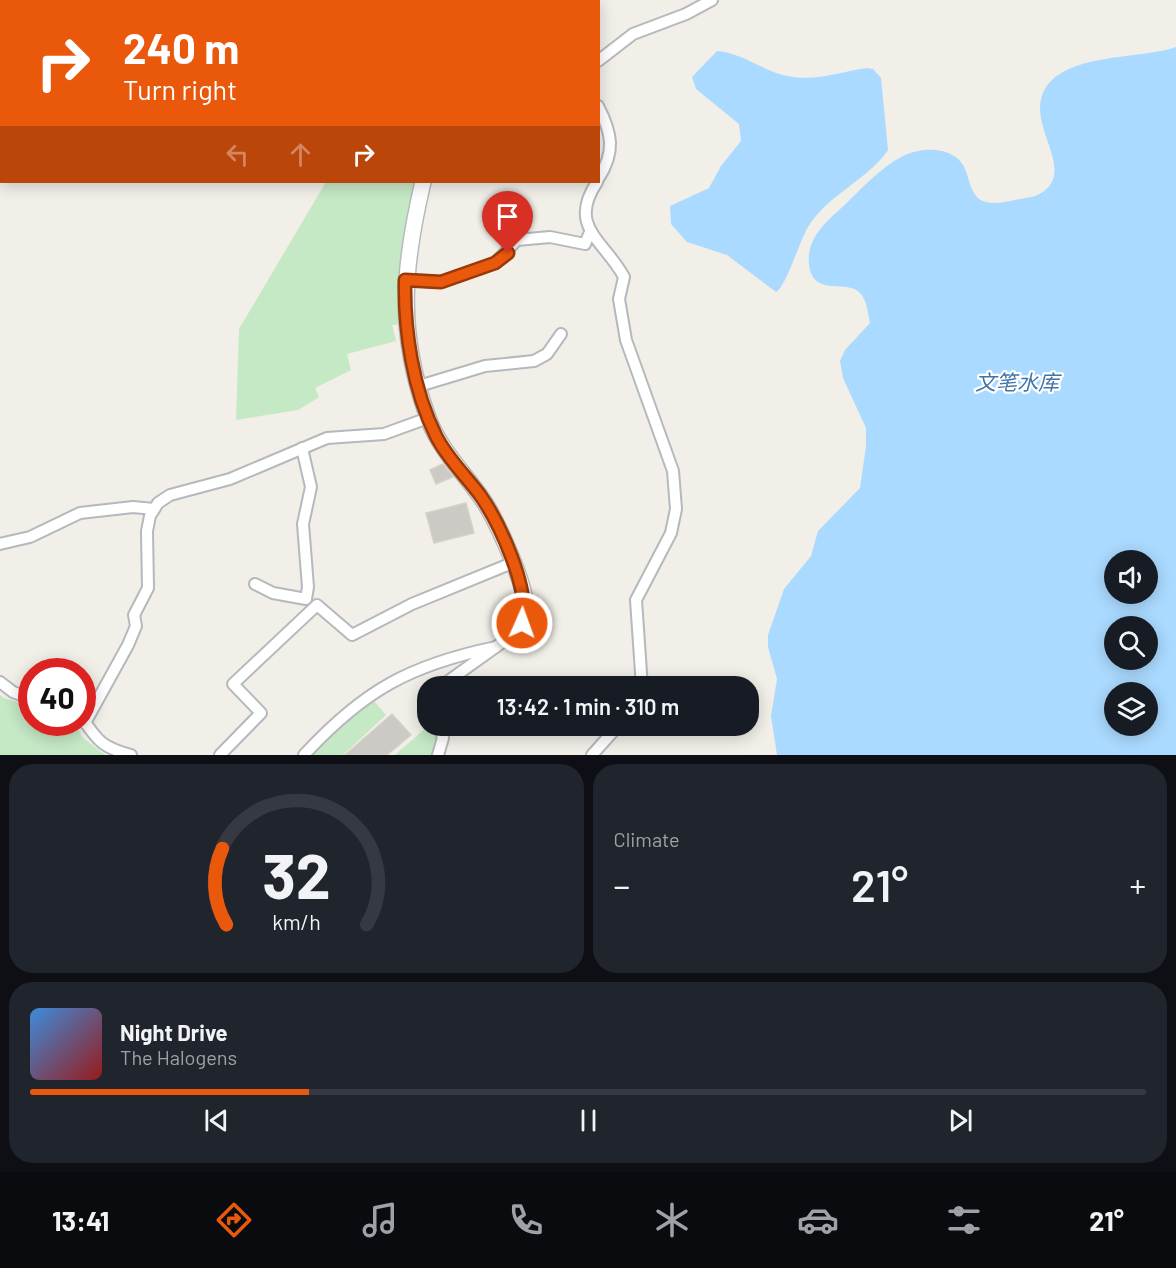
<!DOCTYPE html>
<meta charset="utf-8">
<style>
:root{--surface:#171b24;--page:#20242c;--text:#f1f3f6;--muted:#9ea1a6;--line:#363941;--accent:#ea580c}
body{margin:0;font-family:Barlow,"Noto Sans SC",sans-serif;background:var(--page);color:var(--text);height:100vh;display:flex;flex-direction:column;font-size:22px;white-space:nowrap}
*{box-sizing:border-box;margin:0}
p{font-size:20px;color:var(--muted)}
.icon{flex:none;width:33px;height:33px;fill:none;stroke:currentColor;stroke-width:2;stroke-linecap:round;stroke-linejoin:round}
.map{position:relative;height:755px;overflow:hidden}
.panel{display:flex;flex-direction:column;gap:9px;padding:9px;background:#0d0f14;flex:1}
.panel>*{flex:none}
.hud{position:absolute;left:0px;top:0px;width:600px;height:183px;box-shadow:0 3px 15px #0003;background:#ea580c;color:#fff;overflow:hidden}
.tools{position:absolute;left:1104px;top:550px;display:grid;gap:12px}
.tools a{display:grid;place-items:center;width:54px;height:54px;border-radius:50%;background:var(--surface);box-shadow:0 3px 15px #0003;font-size:30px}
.speed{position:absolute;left:18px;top:658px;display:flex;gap:12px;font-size:30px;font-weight:700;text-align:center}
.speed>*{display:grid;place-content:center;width:78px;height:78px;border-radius:50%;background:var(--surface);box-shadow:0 3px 15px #0003;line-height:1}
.speed .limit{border:9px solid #d22;background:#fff;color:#111}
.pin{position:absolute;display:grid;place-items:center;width:51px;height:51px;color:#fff;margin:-62px -26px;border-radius:50% 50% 50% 0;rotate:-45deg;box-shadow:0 0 6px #0007}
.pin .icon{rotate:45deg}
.me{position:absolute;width:66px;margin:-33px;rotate:2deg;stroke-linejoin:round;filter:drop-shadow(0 0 4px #0008)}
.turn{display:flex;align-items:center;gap:21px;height:126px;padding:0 24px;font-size:27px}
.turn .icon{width:78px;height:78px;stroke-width:2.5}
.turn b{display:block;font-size:42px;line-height:51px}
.lanes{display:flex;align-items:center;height:57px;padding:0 24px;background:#0003;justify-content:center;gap:30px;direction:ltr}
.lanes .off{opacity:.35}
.big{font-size:45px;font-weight:600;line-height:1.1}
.panel .card{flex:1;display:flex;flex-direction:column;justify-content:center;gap:9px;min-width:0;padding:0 21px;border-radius:24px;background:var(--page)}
.panel .dial{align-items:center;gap:0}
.dial svg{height:156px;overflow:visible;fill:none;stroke:var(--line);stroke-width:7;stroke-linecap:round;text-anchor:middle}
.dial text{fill:var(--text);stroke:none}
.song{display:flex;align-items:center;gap:18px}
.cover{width:72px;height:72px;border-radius:9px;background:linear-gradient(135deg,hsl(210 70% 55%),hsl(0 70% 35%))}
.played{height:6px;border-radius:3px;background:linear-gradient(90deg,var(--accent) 25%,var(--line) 25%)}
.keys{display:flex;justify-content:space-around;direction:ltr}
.heat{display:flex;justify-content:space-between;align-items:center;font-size:33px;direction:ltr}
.panel .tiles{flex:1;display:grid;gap:9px;grid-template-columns:1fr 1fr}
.card:last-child{grid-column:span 2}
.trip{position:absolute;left:417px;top:676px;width:342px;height:60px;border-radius:24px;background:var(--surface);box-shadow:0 3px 15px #0003;font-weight:600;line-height:60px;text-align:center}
.tabs{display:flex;height:96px;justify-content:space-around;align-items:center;background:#090b0e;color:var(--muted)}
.tabs .icon{width:42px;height:42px}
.tabs .selected{color:var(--accent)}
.tabs b{font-size:27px;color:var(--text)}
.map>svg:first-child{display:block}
.green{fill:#c5e8c5}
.water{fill:#aadaff;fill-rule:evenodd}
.building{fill:#cccac5;stroke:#d6d1c6;stroke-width:1.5}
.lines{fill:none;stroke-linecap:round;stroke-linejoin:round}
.street-casing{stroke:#b5b8bc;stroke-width:14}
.secondary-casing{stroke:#b6babf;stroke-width:18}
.street{stroke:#fff;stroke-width:10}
.secondary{stroke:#fff;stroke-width:15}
.route-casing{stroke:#983908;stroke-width:15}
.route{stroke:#ea580c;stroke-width:10}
.labels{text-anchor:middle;stroke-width:4.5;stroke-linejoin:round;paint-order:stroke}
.water-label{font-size:21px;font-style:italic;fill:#4174aa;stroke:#fff}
</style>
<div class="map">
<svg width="1176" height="755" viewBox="0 0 1176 755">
<rect width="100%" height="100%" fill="#f1efe8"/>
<g class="green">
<path d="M326,182H419C408,229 394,276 402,324L392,325L396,341L347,354L351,370L315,388L319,397L298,410L236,420L239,329Z"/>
<path d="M0,695L4,698L31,706L32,723H75L82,737L105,755H0Z"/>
<path d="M373,700L386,715L343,755H310L338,725Z"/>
<path d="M428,726H433L437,734L432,755H395Z"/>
</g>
<g class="water">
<path d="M1176,47V755H777L771,716L777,679L768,647V635L784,589L811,556L818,531L860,488L866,446V428L843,378L840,361L845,350L870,323C868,314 867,300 860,293C847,279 817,296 810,270C804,245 820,227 837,212C857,194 879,168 903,156C923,146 957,146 966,171C969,180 971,192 979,199C989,206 1004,202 1015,200C1023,198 1034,198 1041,193C1077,171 1028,128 1043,93C1061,52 1139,60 1176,47ZM1114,561H1148V594H1114ZM1114,627H1148V660H1114ZM1114,693H1148V726H1114Z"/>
<path d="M717,51C742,53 760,69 783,75C813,83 838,72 867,68L873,69L881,78L888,150C868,180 828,194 808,227C800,240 786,287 776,292L727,255L687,242L671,224L670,206L709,188L721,166L741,141L739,124L696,89L692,77Z"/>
</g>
<g class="building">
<path d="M443,464L453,477L436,484L430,470Z"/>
<path d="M466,503L474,533L434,543L426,513Z"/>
<path d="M392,714L411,735L387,755H345Z"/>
</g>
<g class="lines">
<defs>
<g id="street">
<path d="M598,61L633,34L686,14L712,0"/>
<path d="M598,106C612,133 616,152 598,179"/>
<path d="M597,182C567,227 604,240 624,277L619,299L626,340L673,471L676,509L671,533L636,600L642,687"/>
<path d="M405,280L441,282L495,263L517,240L550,237L585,244L590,232"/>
<path d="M419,386L485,366L534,361L547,354L561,334"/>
<path d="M0,544L30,537L80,513L133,507L154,509"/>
<path d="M255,584L273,593L306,599L308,587L303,524L311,487L302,448"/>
<path d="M0,682L13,692L32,699"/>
<path d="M440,687L518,631"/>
<path d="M428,701V709"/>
<path d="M83,719C98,742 104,748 131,755"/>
<path d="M85,723L128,645L136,626L134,615L148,588L147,531L150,516L158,503L170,495L230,479L327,438L384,434L428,418"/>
<path d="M220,755L261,713L233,684L317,605L352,635L412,604L512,563"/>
<path d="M304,755C364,690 410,665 496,647"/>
<path d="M438,755L443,738L439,726"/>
<path d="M592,755L618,726"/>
</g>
<g id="secondary">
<path d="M462,2V0"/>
<path d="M423,182C403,266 397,331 427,415C439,450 465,473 485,503C497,522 525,583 525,604C525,614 522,622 518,631"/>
</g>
</defs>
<use href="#street" class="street-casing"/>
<use href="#secondary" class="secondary-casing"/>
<use href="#street" class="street"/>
<use href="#secondary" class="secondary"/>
</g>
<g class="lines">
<defs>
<path id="route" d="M508,253L495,263L441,282L405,280C404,331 413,390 436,436C447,458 465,475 480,495C499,522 531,590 522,623"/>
</defs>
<use href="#route" class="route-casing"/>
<use href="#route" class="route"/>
</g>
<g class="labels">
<g class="water-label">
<text x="1017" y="390">文笔水库</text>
</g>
</g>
</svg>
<div class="tools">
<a><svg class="icon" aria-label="sound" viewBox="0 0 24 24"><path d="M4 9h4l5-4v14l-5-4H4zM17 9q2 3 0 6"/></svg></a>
<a><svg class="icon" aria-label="search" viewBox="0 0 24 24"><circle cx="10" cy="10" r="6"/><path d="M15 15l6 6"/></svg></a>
<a><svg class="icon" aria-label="layers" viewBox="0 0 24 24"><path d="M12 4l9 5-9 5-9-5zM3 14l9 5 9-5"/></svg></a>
</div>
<div class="speed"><div class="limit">40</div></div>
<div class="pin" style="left:508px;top:253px;background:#d93025"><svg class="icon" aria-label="arrive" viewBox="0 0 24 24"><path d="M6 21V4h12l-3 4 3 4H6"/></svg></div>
<svg class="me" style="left:522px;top:623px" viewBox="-20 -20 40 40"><circle r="17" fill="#ea580c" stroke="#fff" stroke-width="3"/><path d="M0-11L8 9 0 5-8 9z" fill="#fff"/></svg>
<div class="trip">13:42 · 1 min · 310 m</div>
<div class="hud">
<div class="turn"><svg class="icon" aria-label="right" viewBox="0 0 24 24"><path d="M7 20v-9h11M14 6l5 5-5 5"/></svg><div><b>240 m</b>Turn right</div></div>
<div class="lanes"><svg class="icon off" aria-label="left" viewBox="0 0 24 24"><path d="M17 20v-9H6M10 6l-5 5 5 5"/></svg><svg class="icon off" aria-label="ahead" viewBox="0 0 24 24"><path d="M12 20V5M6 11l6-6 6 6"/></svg><svg class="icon" aria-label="right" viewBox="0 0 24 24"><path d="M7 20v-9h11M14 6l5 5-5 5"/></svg></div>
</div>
</div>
<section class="panel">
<div class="tiles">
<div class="card dial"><svg viewBox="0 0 100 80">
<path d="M14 69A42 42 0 1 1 86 69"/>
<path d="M14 69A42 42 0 0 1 12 30" stroke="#ea580c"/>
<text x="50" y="56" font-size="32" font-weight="700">32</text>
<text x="50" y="72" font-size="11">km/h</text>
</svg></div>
<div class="card"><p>Climate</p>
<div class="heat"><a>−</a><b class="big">21°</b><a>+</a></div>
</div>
<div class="card">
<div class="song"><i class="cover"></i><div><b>Night Drive</b><p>The Halogens</p></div></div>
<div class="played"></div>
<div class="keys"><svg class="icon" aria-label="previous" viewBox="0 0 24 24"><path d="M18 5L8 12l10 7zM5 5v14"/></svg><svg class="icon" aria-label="pause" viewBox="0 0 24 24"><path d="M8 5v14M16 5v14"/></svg><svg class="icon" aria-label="next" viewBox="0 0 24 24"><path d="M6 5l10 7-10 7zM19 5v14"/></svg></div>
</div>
</div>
</section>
<nav class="tabs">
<b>13:41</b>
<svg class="icon selected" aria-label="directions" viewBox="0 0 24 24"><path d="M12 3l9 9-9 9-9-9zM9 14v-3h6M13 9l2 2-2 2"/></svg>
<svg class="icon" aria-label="music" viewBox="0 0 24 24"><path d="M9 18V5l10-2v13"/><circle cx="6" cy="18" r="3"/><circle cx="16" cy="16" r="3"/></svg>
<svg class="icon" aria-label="phone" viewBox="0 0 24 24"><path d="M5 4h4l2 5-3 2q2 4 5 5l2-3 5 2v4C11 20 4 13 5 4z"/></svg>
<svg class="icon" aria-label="climate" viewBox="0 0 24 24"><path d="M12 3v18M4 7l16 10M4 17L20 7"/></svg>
<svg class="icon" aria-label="car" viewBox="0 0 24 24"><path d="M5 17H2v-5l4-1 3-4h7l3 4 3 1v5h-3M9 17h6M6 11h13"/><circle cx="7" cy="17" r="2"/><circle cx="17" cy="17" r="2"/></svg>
<svg class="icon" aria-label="filters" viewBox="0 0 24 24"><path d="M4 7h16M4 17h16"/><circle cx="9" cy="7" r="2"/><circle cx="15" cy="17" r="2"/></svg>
<b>21°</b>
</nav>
